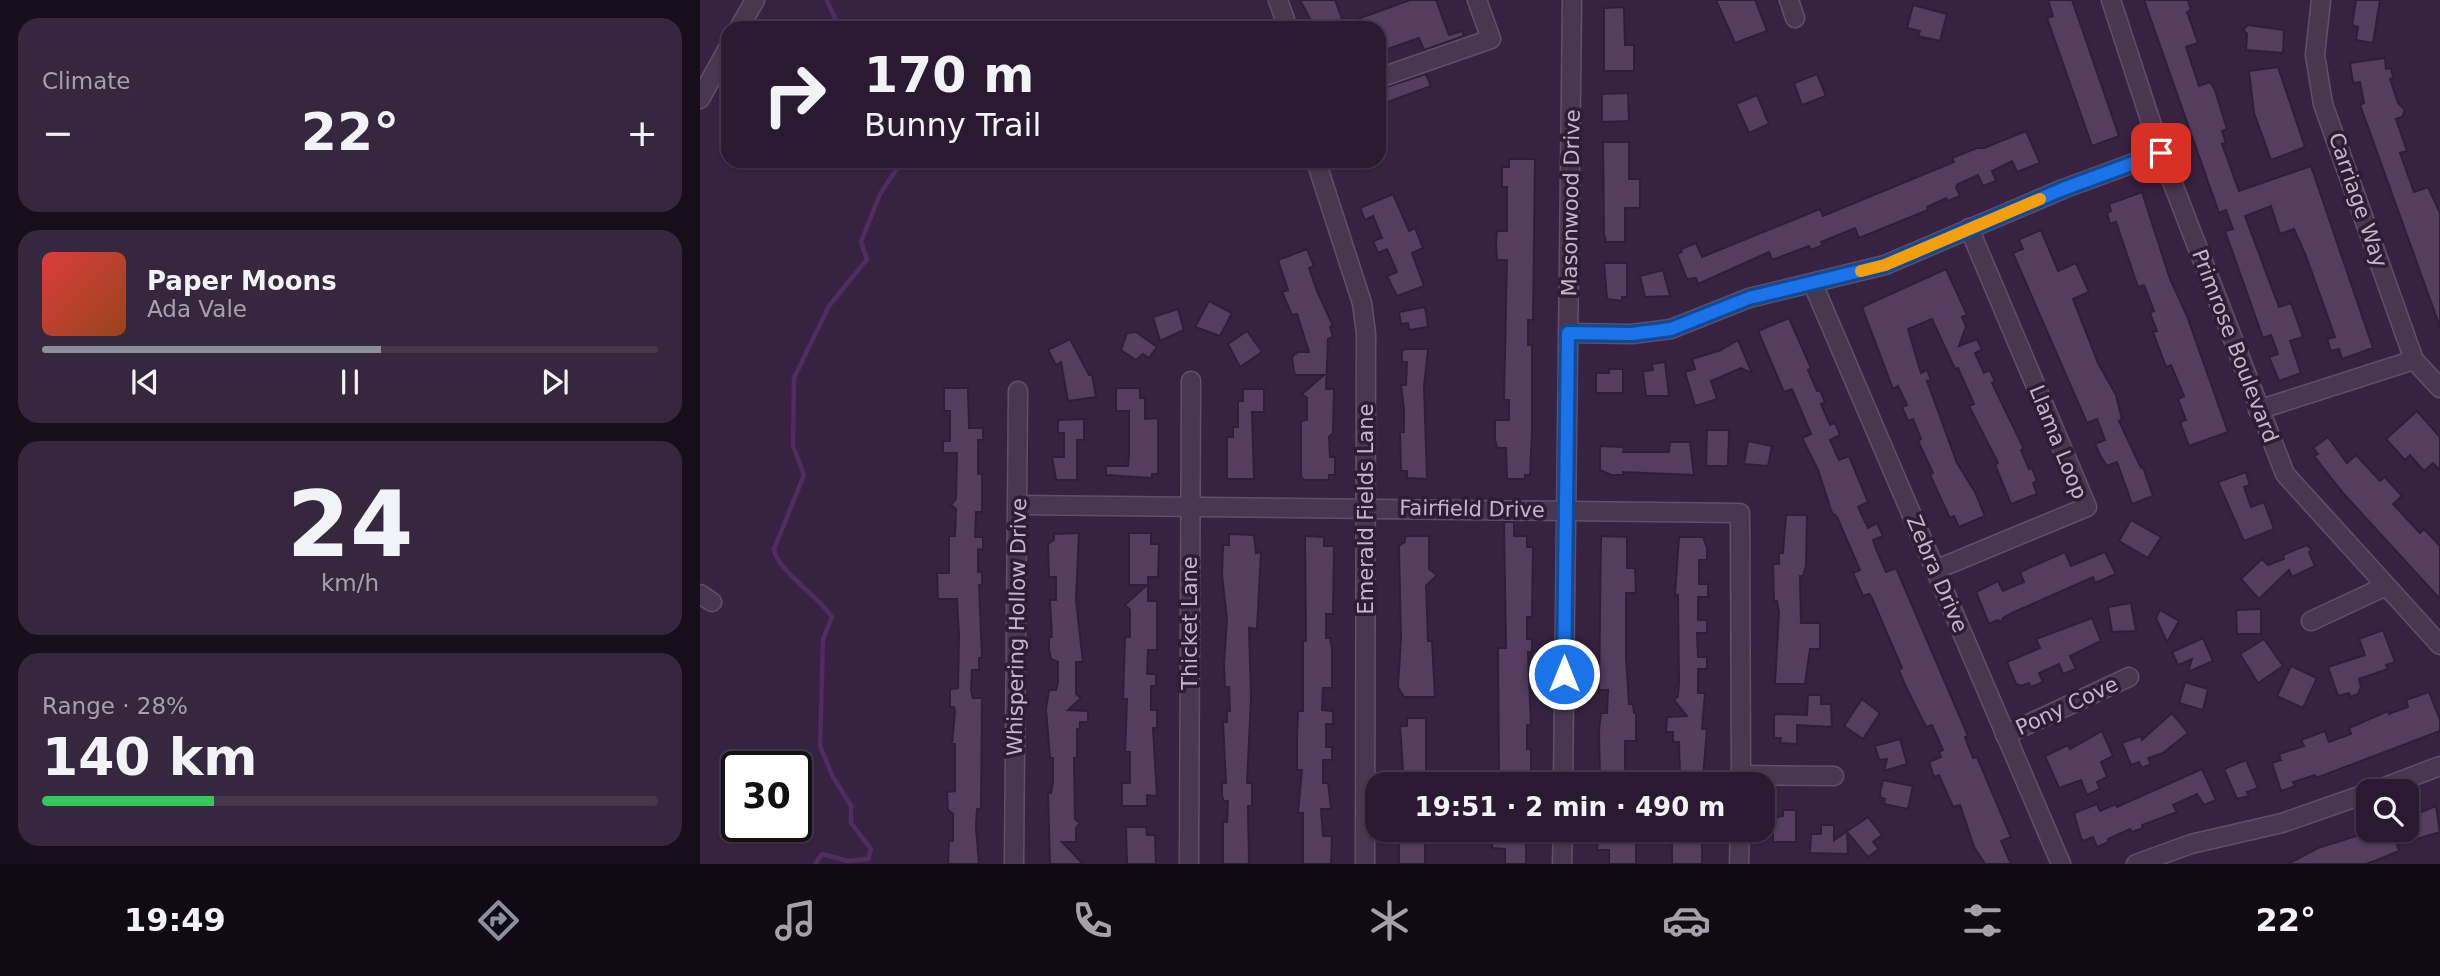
<!DOCTYPE html>
<meta charset="utf-8">
<style>
:root{--surface:#291a31;--page:#35273d;--text:#f1f3f6;--muted:#a5a1ab;--line:#45384d;--accent:#8c9099}
body{margin:0;font-family:"DejaVu Sans",sans-serif;background:var(--page);color:var(--text);height:100vh;display:flex;flex-direction:column;font-size:26px;white-space:nowrap}
*{box-sizing:border-box;margin:0}
p{font-size:23px;color:var(--muted)}
.icon{flex:none;width:38px;height:38px;fill:none;stroke:currentColor;stroke-width:2;stroke-linecap:round;stroke-linejoin:round}
.map{position:relative;flex:1;overflow:hidden}
.drawer{display:flex;flex-direction:column;gap:18px;padding:18px;background:#170e1b;width:700px}
.drawer>*{flex:none}
.top-card{position:absolute;left:21px;top:21px;width:665px;height:147px;border-radius:21px;box-shadow:0 2px 5px #0004,0 0 0 2px var(--line);background:#291a31;color:var(--text);overflow:hidden}
.controls{position:absolute;left:1656px;top:779px;display:grid;gap:14px}
.controls a{display:grid;place-items:center;width:63px;height:63px;border-radius:14px;background:var(--surface);box-shadow:0 2px 5px #0004,0 0 0 2px var(--line);font-size:35px}
.speed{position:absolute;left:21px;top:751px;display:flex;gap:14px;font-size:35px;font-weight:700;text-align:center}
.speed>*{display:grid;place-content:center;width:91px;height:91px;border-radius:50%;background:var(--surface);box-shadow:0 2px 5px #0004,0 0 0 2px var(--line);line-height:1}
.speed .limit{border:4px solid #111;border-radius:10px;background:#fff;color:#111}
.pin{position:absolute;display:grid;place-items:center;width:60px;height:60px;color:#fff;margin:-30px;border-radius:14px;box-shadow:0 4px 10px #0006}
.me{position:absolute;width:77px;margin:-38px;rotate:0deg;stroke-linejoin:round;filter:drop-shadow(0 0 5px #0008)}
.turn{display:flex;align-items:center;gap:24px;height:147px;padding:0 28px;font-size:32px}
.turn .icon{width:91px;height:91px;stroke-width:2.5}
.turn b{display:block;font-size:49px;line-height:60px}
.big{font-size:52px;font-weight:700;line-height:1.1}
.drawer .tile{flex:1;display:flex;flex-direction:column;justify-content:center;gap:10px;min-width:0;padding:0 24px;border-radius:21px;background:var(--page)}
.drawer .dial{align-items:center;gap:0}
.dial b{font-size:91px;line-height:1}
.song{display:flex;align-items:center;gap:21px}
.cover{width:84px;height:84px;border-radius:10px;background:linear-gradient(135deg,hsl(0 70% 55%),hsl(20 70% 35%))}
.played{height:7px;border-radius:4px;background:linear-gradient(90deg,var(--accent) 55%,var(--line) 55%)}
.keys{display:flex;justify-content:space-around;direction:ltr}
.heat{display:flex;justify-content:space-between;align-items:center;font-size:38px;direction:ltr}
.charge{height:10px;border-radius:5px;background:linear-gradient(90deg,#34c759 28%,var(--line) 0)}
.trip{position:absolute;left:665px;top:772px;width:410px;height:70px;border-radius:21px;background:var(--surface);box-shadow:0 2px 5px #0004,0 0 0 2px var(--line);font-weight:700;line-height:70px;text-align:center}
.tabs{display:flex;height:112px;justify-content:space-around;align-items:center;background:#100a14;color:var(--muted)}
.tabs .icon{width:49px;height:49px}
.tabs .active{color:var(--accent)}
.tabs b{font-size:32px;color:var(--text)}
main{display:flex;flex:1;min-height:0}
.map>svg:first-child{display:block}
.lines{fill:none;stroke-linecap:round;stroke-linejoin:round}
.stream{stroke:#4f2d5e;stroke-width:4.5}
.building{fill:#543d5f;stroke:#301e37;stroke-width:2}
.minor-casing{stroke:#614f68;stroke-width:21}
.minor{stroke:#493750;stroke-width:18}
.route-casing{stroke:#114b97;stroke-width:18}
.route{stroke:#1a73e8;stroke-width:12}
.slow{stroke:#f59e0b;stroke-width:12}
.labels{text-anchor:middle;stroke-width:7;stroke-linejoin:round;paint-order:stroke}
.street-label{font-size:21px;fill:#c5b4cb;stroke:#2e1c35}
</style>
<main>
<section class="drawer">
<div class="tile"><p>Climate</p>
<div class="heat"><a>−</a><b class="big">22°</b><a>+</a></div>
</div>
<div class="tile">
<div class="song"><i class="cover"></i><div><b>Paper Moons</b><p>Ada Vale</p></div></div>
<div class="played"></div>
<div class="keys"><svg class="icon" aria-label="previous" viewBox="0 0 24 24"><path d="M18 5L8 12l10 7zM5 5v14"/></svg><svg class="icon" aria-label="pause" viewBox="0 0 24 24"><path d="M8 5v14M16 5v14"/></svg><svg class="icon" aria-label="next" viewBox="0 0 24 24"><path d="M6 5l10 7-10 7zM19 5v14"/></svg></div>
</div>
<div class="tile dial"><b>24</b><p>km/h</p></div>
<div class="tile"><p>Range · 28%</p><b class="big">140 km</b><div class="charge"></div></div>
</section>
<div class="map">
<svg width="1740" height="864" viewBox="0 0 1740 864">
<rect width="100%" height="100%" fill="#372341"/>
<g class="lines">
<g class="stream">
<path d="M127,0L139,28"/>
<path d="M115,864L122,854L148,861L168,859L171,849L151,823V806L133,777L120,746L123,639L132,617C117,594 78,572 74,549L104,475L93,446L94,378L129,306L167,259L161,242L180,194L202,161"/>
</g>
</g>
<g class="building">
<path d="M600,0H635L644,24L710,0H736L749,35L762,31L764,36L724,50L719,38L679,52V28H615Z"/>
<path d="M1016,0H1055L1067,31L1035,43Z"/>
<path d="M1348,0H1372L1419,136L1392,146L1347,18L1353,16Z"/>
<path d="M1444,0H1488L1491,10L1487,12L1498,43L1486,47L1499,86L1510,82L1515,90L1527,129L1522,131L1526,143L1522,144L1539,191L1611,166L1673,348L1642,359L1639,349L1631,351L1627,339L1635,337L1606,256L1594,229L1580,234L1571,206L1545,216L1579,307L1591,303L1603,337L1590,341L1601,373L1579,381L1569,357L1578,354L1571,335L1563,338L1525,231L1533,229L1526,210L1519,213Z"/>
<path d="M1656,0H1680L1673,43L1656,40L1658,27L1652,25Z"/>
<path d="M1213,5L1247,14L1240,41L1218,36L1220,31L1207,28Z"/>
<path d="M924,7L925,45H934V71H904V8Z"/>
<path d="M1548,25L1584,30L1583,53L1546,50L1547,34L1543,30Z"/>
<path d="M1685,58L1686,69L1691,68L1693,78L1690,79L1698,103L1705,110L1702,117L1696,119L1707,151L1700,153L1714,192L1728,187L1740,213V327L1660,105L1664,103L1660,82L1653,83L1650,63Z"/>
<path d="M1578,67L1605,147L1571,160L1554,113L1549,71Z"/>
<path d="M726,74L731,86L685,103L680,89Z"/>
<path d="M1117,74L1126,96L1102,105L1094,83Z"/>
<path d="M928,93L929,121L902,122V94Z"/>
<path d="M1057,95L1069,124L1049,133L1036,104Z"/>
<path d="M1326,131L1340,163L1317,172L1312,161L1292,171L1296,181L1283,186L1278,175L1258,184L1256,187L1260,196L1248,201L1246,198L1227,207L1228,210L1159,238L1155,228L1121,242L1123,245L1111,250L1109,246L1072,260L1069,252L998,284L996,278L987,279L977,254L982,252L981,249L996,243L1002,257L1120,209L1123,216L1254,162L1252,158L1277,148H1284Z"/>
<path d="M903,142H929V179H940V208H925V242H906L904,234Z"/>
<path d="M809,159H835L833,320H828V345H832V433L830,475H825V479H807L806,448H797L795,439V420H809V400H804L807,260H797L796,242L797,231H807V187H802V167H809Z"/>
<path d="M1442,192L1470,279L1487,316L1528,432L1489,446L1480,422L1486,420L1478,399L1484,396L1471,365L1466,367L1453,332L1457,331L1450,313L1454,311L1444,285L1438,287L1416,222L1410,224L1407,213L1411,211L1409,204Z"/>
<path d="M693,194L709,231L715,228L723,248L712,253L724,286L697,296L687,276L697,272L687,249L678,253L673,241L682,238L673,216L665,220L660,208Z"/>
<path d="M1341,230L1358,271L1376,263L1389,292L1373,299L1398,363L1416,395L1422,420L1419,421L1441,468L1443,467L1453,496L1432,504L1417,462L1407,466L1400,455L1395,444L1405,440L1397,419L1387,423L1322,274L1313,253L1323,249L1319,240L1322,238Z"/>
<path d="M607,249L614,266L609,268L617,291L633,326L630,327L633,337L628,339L626,389H634L633,433L629,437L630,457H635V475H629V480H604L601,476V421L607,420V398L602,394L624,375H596L594,372L592,357L598,352H609L597,314L592,315L582,292L588,290L578,260Z"/>
<path d="M904,263H927V297H922V301L907,299Z"/>
<path d="M1246,269L1267,315L1262,317L1266,326L1259,346L1277,339L1282,350L1275,353L1284,373L1290,370L1295,382L1292,383L1324,449L1321,450L1329,469L1332,468L1337,481L1333,483L1337,494L1311,504L1295,465L1298,463L1269,406L1274,404L1258,368L1255,369L1232,319L1208,329L1221,373L1227,370L1231,380L1227,381L1257,463L1275,492L1285,516L1259,527L1254,516L1250,518L1235,486L1230,474L1233,473L1218,441L1221,439L1213,419L1208,421L1202,407L1207,405L1198,386L1193,389L1162,307Z"/>
<path d="M963,270L970,296L945,297L940,276Z"/>
<path d="M509,301L532,313L520,336L495,327Z"/>
<path d="M725,307L728,327L709,330L708,323L701,324L699,312Z"/>
<path d="M478,309L484,330L460,341L453,317Z"/>
<path d="M1089,318L1111,368L1108,370L1117,391L1120,390L1125,402L1121,404L1130,425L1135,423L1140,435L1130,440L1139,460L1149,456L1168,502L1158,507L1168,528L1177,523L1183,536L1173,540L1176,549L1186,572L1196,568L1268,736L1265,737L1273,758L1277,757L1311,837L1301,841L1311,864H1285L1274,847L1260,805L1253,807L1239,775L1234,777L1229,762L1241,757L1239,752L1243,750L1232,725L1226,727L1205,685L1199,670L1202,668L1171,596L1169,594L1163,596L1153,573L1160,570L1137,517L1132,513L1118,470L1102,438L1111,434L1092,389L1084,392L1058,331Z"/>
<path d="M547,331L562,352L540,367L528,344Z"/>
<path d="M436,332L457,347L449,358L443,354L436,360L421,350L427,333Z"/>
<path d="M370,339L389,375H392L396,397L368,401L361,362L356,365L348,350Z"/>
<path d="M1038,340L1052,373L1041,368L1011,381L1017,399L995,406L985,372L995,369L992,359L1021,350Z"/>
<path d="M706,349H728L724,386L727,479L707,478V471H701L700,432H704V409L701,385H706L707,362H702V350Z"/>
<path d="M965,362L969,396H946L943,371L953,370L952,364Z"/>
<path d="M909,369H923V393H896V373H909Z"/>
<path d="M244,388H268L269,428H283V440H278V474H282V512H276L275,537H283V550L278,549V572H282V585H279L282,658H279V670H272L271,691L273,698H282L281,809H277L276,827L279,864H248L249,841H253V814L248,810L247,792L255,791V744H252L255,711L254,707H250V689L258,688L259,635L257,599H238L237,573H249V536H255L256,509L251,505L256,499L257,453H243V441H250V411H244Z"/>
<path d="M416,388H440V398H445V419L458,418V474H452V478L406,475V466H428L429,456V411H416Z"/>
<path d="M543,389H564V412H552L554,479H527V437H533V427H538V401H543Z"/>
<path d="M1717,411L1740,437V470L1733,463L1724,471L1710,455L1705,460L1686,439Z"/>
<path d="M384,419V440H377V480H356L352,457H364V433H358V420Z"/>
<path d="M1007,430H1029L1028,466H1006Z"/>
<path d="M1628,437L1647,463L1656,455L1680,481L1685,477L1702,496L1693,504L1720,533L1724,529L1740,546V599L1643,493L1614,456L1618,454L1613,448Z"/>
<path d="M1048,441L1072,446L1068,466L1044,464Z"/>
<path d="M970,442H990L994,475L923,472V475H911L900,470V446L924,447L923,452H969Z"/>
<path d="M1546,472L1550,485L1544,487L1551,507L1564,502L1574,529L1544,541L1518,482Z"/>
<path d="M1086,515H1107L1106,566L1103,576H1100L1101,623H1120V649H1110L1105,684H1075L1079,612L1077,601H1074L1073,564H1079V553H1083Z"/>
<path d="M1431,520L1461,537L1448,558L1419,541Z"/>
<path d="M804,522H814V536H827V547H833L832,617H827V639H832V652H828L831,725H827V749H831V777H799L798,648H806Z"/>
<path d="M379,533L376,600L383,662H376V694L381,698L368,710L388,711V722H380V729H377V758H374L375,819L380,823L376,828V842H362L383,864H350L348,793H351L353,782V758H350L346,709L349,690H356L358,683V662L351,659L349,649V637H352L350,600H356V577H349L348,544L354,540V534Z"/>
<path d="M429,533H451V544H459L458,577H448V601H457V650H448L447,674H456V686H451V710H457V728H453L457,796L447,795V806H422V783H430V752H425L427,699H423L425,637H430V610L425,605L447,585H429Z"/>
<path d="M529,534L554,535L556,553L561,552L557,629L549,628L551,698L547,783H552V806H548L549,864H523V822H527L528,801H524L522,796V783H526L523,722H527V711H530L529,687H525L524,664L527,619L522,575L523,545H529Z"/>
<path d="M605,536L624,537V546H634L633,614H626V638H630L632,649V688H623L622,710L633,711V724H626V747H632V760H623V783H628L631,809H621L623,836H632L631,864H603V813H598L602,770H597V736L598,711H603V641H606Z"/>
<path d="M705,536H729V569L737,575L726,586L728,641H732L735,697H704L698,687L701,638L699,546L705,542Z"/>
<path d="M901,536L927,537V568H935L936,593H926V657L929,704H933L934,713H936V741H925V778H900L899,730L901,713H907L908,690H899Z"/>
<path d="M979,537H1003L1007,548V560H999V584H1008V597H998V620H1007V633H997L998,657H1007V669H998V693H1005L1002,729H1007L1003,778H980L979,742H973V732H966L967,717L987,716L974,700L978,696L979,682L978,595L975,596Z"/>
<path d="M1607,545L1612,550L1609,552L1615,566L1592,577L1589,570L1559,599L1541,579L1562,559L1568,565L1584,559L1583,555Z"/>
<path d="M1365,552L1371,566L1405,552L1416,574L1395,583L1393,577L1312,613L1303,618L1302,622L1297,620L1289,624L1276,592L1298,581L1303,591L1324,582L1320,572Z"/>
<path d="M1431,603L1436,631L1412,632L1408,607Z"/>
<path d="M1561,609V634H1537L1536,610Z"/>
<path d="M1460,610L1479,621L1467,642L1456,618Z"/>
<path d="M1392,618L1401,641L1370,656L1376,669L1363,674L1359,664L1339,673L1343,682L1331,687L1329,683L1321,686L1316,684L1307,662L1340,648L1336,639Z"/>
<path d="M1683,630L1695,662L1686,665L1688,669L1659,679L1661,687L1658,694L1650,697L1649,693L1638,696L1628,667L1665,655L1659,639Z"/>
<path d="M1503,638L1513,661L1488,672L1492,659L1478,665L1472,652Z"/>
<path d="M1564,639L1583,666L1558,683L1540,654Z"/>
<path d="M1591,666L1617,678L1603,708L1577,696Z"/>
<path d="M1485,682L1508,689L1503,710L1479,703Z"/>
<path d="M1729,692L1740,720V731L1616,778L1615,775L1593,782L1595,786L1581,791L1572,763L1581,760L1579,754L1604,746L1601,740L1625,731L1629,742L1651,734L1649,728L1688,711L1689,714L1708,707L1706,700Z"/>
<path d="M1108,695H1121V704H1131L1132,727L1097,725V744L1080,743L1081,738H1074V714L1107,715Z"/>
<path d="M1162,699L1180,713L1163,739L1144,726Z"/>
<path d="M1472,713L1488,733L1463,753L1448,758L1451,764L1442,768L1439,762L1431,765L1422,743L1441,736L1442,740Z"/>
<path d="M707,718H726V784H704L700,726H707Z"/>
<path d="M1402,731L1413,756L1401,762L1407,777L1397,782L1400,789L1387,795L1381,780L1359,788L1345,756L1368,745L1370,749Z"/>
<path d="M1200,739L1207,764L1184,771L1187,759L1179,760L1175,746Z"/>
<path d="M1546,760L1558,788L1547,792L1549,796L1537,799L1524,769Z"/>
<path d="M1502,769L1516,800L1504,805L1497,794L1473,805L1477,812L1442,825L1443,828L1432,832L1430,829L1408,839L1409,842L1397,847L1393,837L1383,841L1381,838L1374,813L1397,804L1400,811L1416,804L1417,807Z"/>
<path d="M1183,780L1213,786L1208,809L1184,804L1185,799L1181,798L1180,793Z"/>
<path d="M1736,806L1740,832L1697,845L1699,851L1677,860L1666,864H1588L1618,848L1675,830H1714L1709,817Z"/>
<path d="M1083,810H1096V842H1073V818L1083,816Z"/>
<path d="M1168,817L1182,835L1173,842L1179,849L1168,857L1147,832L1148,854L1110,853L1111,834H1121V825H1134V840Z"/>
<path d="M426,827H446L447,835H455L456,864H427Z"/>
<rect x="699" y="830" width="26" height="34"/>
<path d="M798,830H826V864H805V849L792,848V836H798Z"/>
<path d="M898,830H930V833H936V864H909V850H897Z"/>
<rect x="972" y="830" width="30" height="34"/>
</g>
<g class="lines">
<defs>
<g id="minor">
<path d="M578,0L588,28"/>
<path d="M1089,0L1095,18"/>
<path d="M1411,0L1461,153L1585,474L1740,645"/>
<path d="M1621,0L1615,55L1623,104L1714,360L1740,388"/>
<path d="M39,28L55,0"/>
<path d="M679,78L791,39L777,0"/>
<path d="M0,99L28,48"/>
<path d="M616,161L662,303L666,333L665,864"/>
<path d="M1113,284L1361,864"/>
<path d="M868,333L932,334L971,329L1049,298L1185,265L1363,189L1461,153"/>
<path d="M1558,410L1714,360"/>
<path d="M318,505L1040,513L1041,784"/>
<path d="M1235,570L1387,507L1269,228"/>
<path d="M0,594L12,602"/>
<path d="M1611,621L1686,586"/>
<path d="M1305,735L1429,677"/>
<path d="M1041,775L1134,776"/>
<path d="M863,784L872,0"/>
<path d="M1674,791L1740,766"/>
<path d="M314,864L318,391"/>
<path d="M489,864L491,381"/>
<path d="M862,864L863,830"/>
<path d="M1039,864L1040,830"/>
<path d="M1436,864L1491,844L1582,823L1668,793"/>
</g>
</defs>
<use href="#minor" class="minor-casing"/>
<use href="#minor" class="minor"/>
</g>
<g class="lines">
<defs>
<path id="route" d="M864,674L868,333L932,334L971,329L1049,298L1185,265L1363,189L1461,153"/>
</defs>
<use href="#route" class="route-casing"/>
<use href="#route" class="route"/>
<path class="slow" d="M1161,271L1185,265L1340,199"/>
</g>
<g class="labels">
<g class="street-label">
<text transform="translate(1658 200) rotate(71)" y="7">Carriage Way</text>
<text transform="translate(871 203) rotate(-89)" y="7">Masonwood Drive</text>
<text transform="translate(1535 346) rotate(69)" y="7">Primrose Boulevard</text>
<text transform="translate(1358 442) rotate(68)" y="7">Llama Loop</text>
<text transform="translate(666 509) rotate(-90)" y="7">Emerald Fields Lane</text>
<text transform="translate(772 509) rotate(1)" y="7">Fairfield Drive</text>
<text transform="translate(1237 574) rotate(67)" y="7">Zebra Drive</text>
<text transform="translate(490 623) rotate(-90)" y="7">Thicket Lane</text>
<text transform="translate(317 627) rotate(-89)" y="7">Whispering Hollow Drive</text>
<text transform="translate(1367 706) rotate(-25)" y="7">Pony Cove</text>
</g>
</g>
</svg>
<div class="controls">
<a><svg class="icon" aria-label="search" viewBox="0 0 24 24"><circle cx="10" cy="10" r="6"/><path d="M15 15l6 6"/></svg></a>
</div>
<div class="speed"><div class="limit">30</div></div>
<div class="pin" style="left:1461px;top:153px;background:#d93025"><svg class="icon" aria-label="arrive" viewBox="0 0 24 24"><path d="M6 21V4h12l-3 4 3 4H6"/></svg></div>
<svg class="me" style="left:864px;top:674px" viewBox="-20 -20 40 40"><circle r="17" fill="#1a73e8" stroke="#fff" stroke-width="3"/><path d="M0-11L8 9 0 5-8 9z" fill="#fff"/></svg>
<div class="trip">19:51 · 2 min · 490 m</div>
<div class="top-card">
<div class="turn"><svg class="icon" aria-label="right" viewBox="0 0 24 24"><path d="M7 20v-9h11M14 6l5 5-5 5"/></svg><div><b>170 m</b>Bunny Trail</div></div>
</div>
</div>
</main>
<nav class="tabs">
<b>19:49</b>
<svg class="icon active" aria-label="directions" viewBox="0 0 24 24"><path d="M12 3l9 9-9 9-9-9zM9 14v-3h6M13 9l2 2-2 2"/></svg>
<svg class="icon" aria-label="music" viewBox="0 0 24 24"><path d="M9 18V5l10-2v13"/><circle cx="6" cy="18" r="3"/><circle cx="16" cy="16" r="3"/></svg>
<svg class="icon" aria-label="phone" viewBox="0 0 24 24"><path d="M5 4h4l2 5-3 2q2 4 5 5l2-3 5 2v4C11 20 4 13 5 4z"/></svg>
<svg class="icon" aria-label="climate" viewBox="0 0 24 24"><path d="M12 3v18M4 7l16 10M4 17L20 7"/></svg>
<svg class="icon" aria-label="car" viewBox="0 0 24 24"><path d="M5 17H2v-5l4-1 3-4h7l3 4 3 1v5h-3M9 17h6M6 11h13"/><circle cx="7" cy="17" r="2"/><circle cx="17" cy="17" r="2"/></svg>
<svg class="icon" aria-label="filters" viewBox="0 0 24 24"><path d="M4 7h16M4 17h16"/><circle cx="9" cy="7" r="2"/><circle cx="15" cy="17" r="2"/></svg>
<b>22°</b>
</nav>
